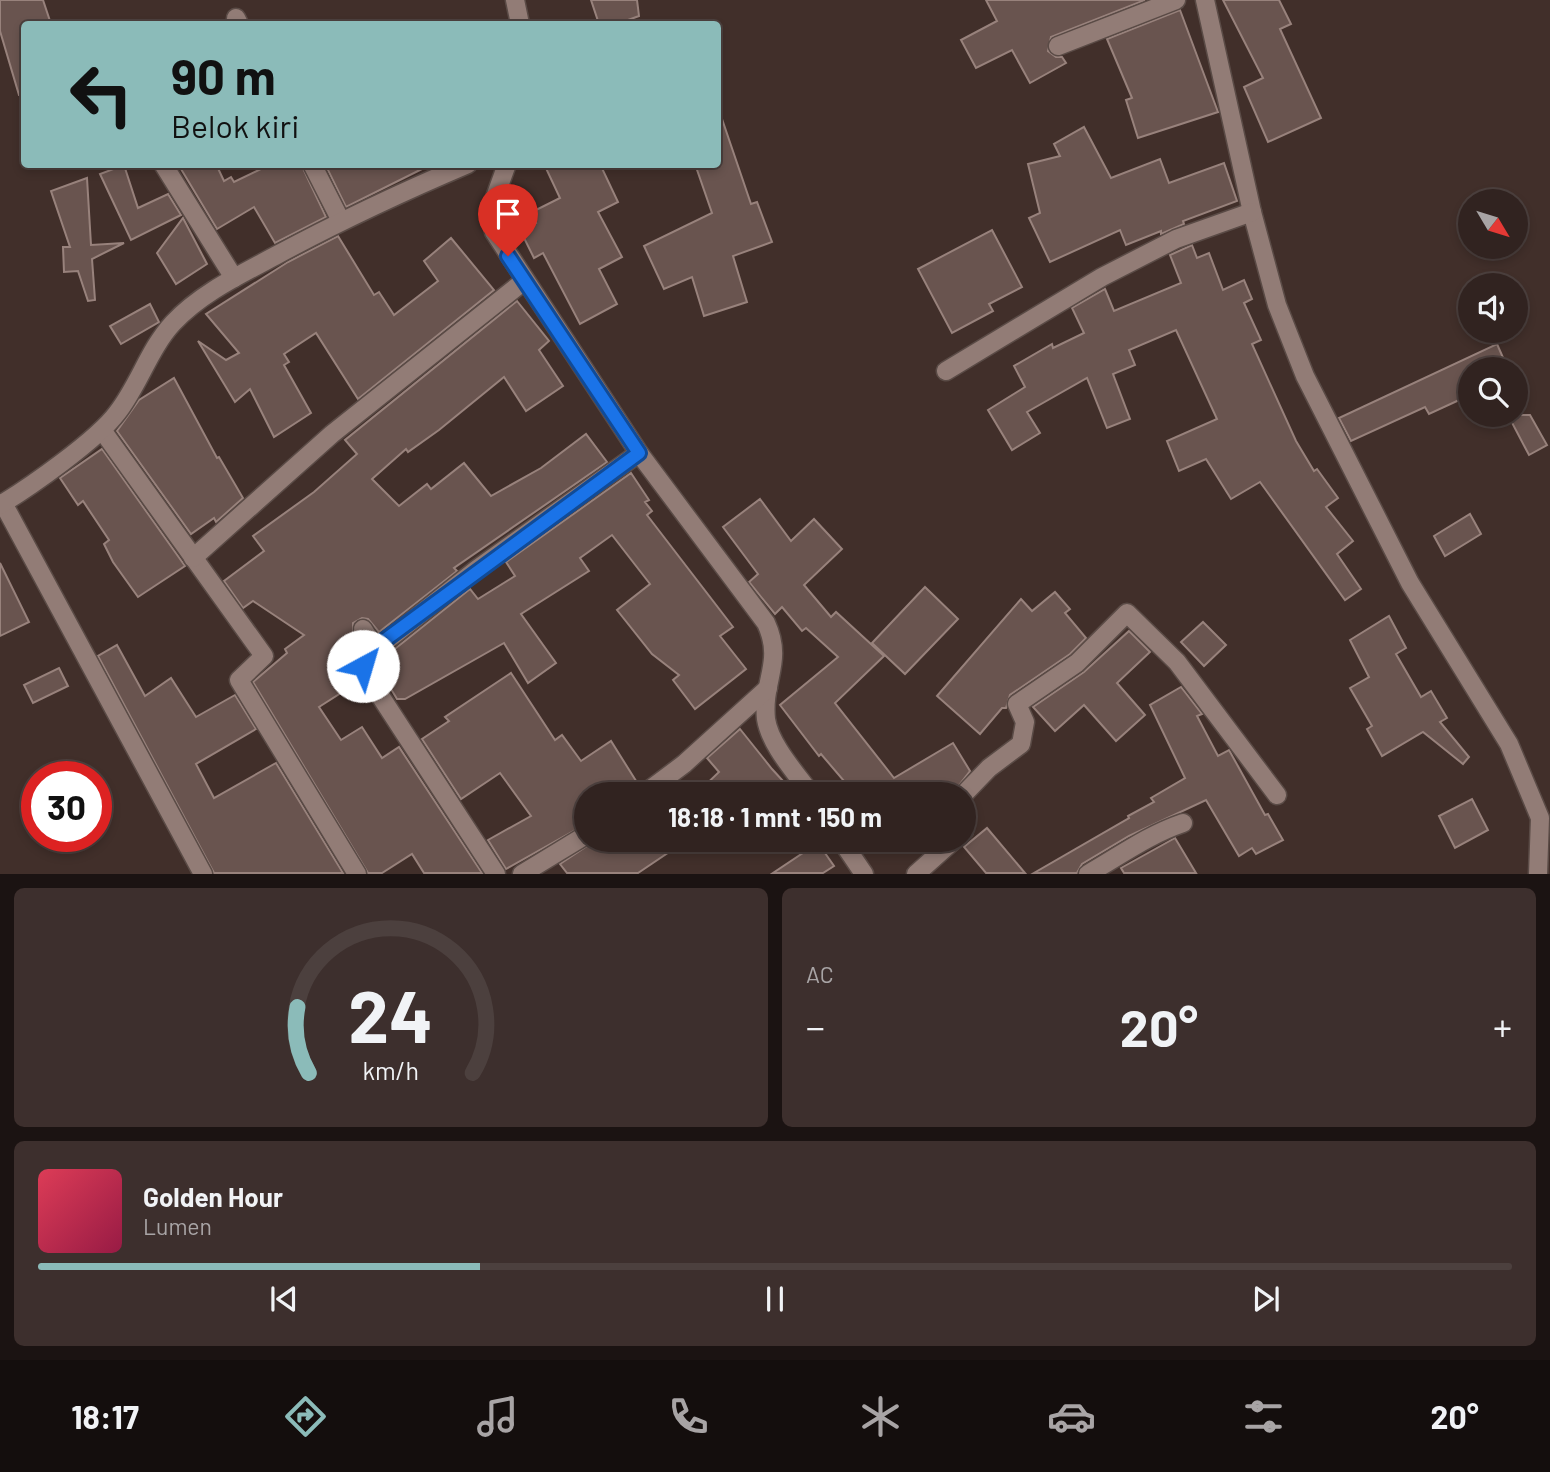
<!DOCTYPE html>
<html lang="id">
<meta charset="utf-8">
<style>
:root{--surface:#312320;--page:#3d2f2d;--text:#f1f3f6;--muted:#a8a4a5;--line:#4c403e;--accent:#8bbbb9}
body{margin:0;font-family:Barlow,sans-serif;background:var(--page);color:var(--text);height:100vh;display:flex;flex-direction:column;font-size:26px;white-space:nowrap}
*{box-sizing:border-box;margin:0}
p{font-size:23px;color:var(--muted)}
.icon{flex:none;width:38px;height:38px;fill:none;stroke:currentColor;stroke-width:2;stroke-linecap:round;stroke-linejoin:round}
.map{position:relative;height:874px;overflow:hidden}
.panel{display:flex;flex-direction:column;gap:14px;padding:14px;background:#1b1312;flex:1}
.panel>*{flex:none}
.guide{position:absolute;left:21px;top:21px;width:700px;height:147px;border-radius:7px;box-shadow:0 4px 10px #0003,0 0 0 2px var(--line);background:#8bbbb9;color:#111;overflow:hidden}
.needle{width:46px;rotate:128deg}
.controls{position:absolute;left:1458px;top:189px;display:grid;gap:14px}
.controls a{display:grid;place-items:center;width:70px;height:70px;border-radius:50%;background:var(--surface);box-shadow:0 4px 10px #0003,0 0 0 2px var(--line);font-size:35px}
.speed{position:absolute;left:21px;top:761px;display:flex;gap:14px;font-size:35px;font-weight:700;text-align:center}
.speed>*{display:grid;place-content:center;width:91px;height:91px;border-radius:50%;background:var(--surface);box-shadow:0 4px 10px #0003,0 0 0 2px var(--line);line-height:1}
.speed .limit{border:10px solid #d22;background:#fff;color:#111}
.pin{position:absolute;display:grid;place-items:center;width:60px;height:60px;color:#fff;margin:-72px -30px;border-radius:50% 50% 50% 0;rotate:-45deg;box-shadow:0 0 7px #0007}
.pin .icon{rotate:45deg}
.me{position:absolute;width:77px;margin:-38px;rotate:39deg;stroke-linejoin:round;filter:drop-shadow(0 0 5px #0008)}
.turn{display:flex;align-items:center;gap:24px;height:147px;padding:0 35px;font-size:32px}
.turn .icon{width:91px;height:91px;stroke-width:2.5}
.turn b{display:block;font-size:49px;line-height:60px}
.big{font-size:52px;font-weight:700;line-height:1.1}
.panel .widget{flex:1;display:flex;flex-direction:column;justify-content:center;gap:10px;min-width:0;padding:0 24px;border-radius:10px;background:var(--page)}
.panel .dial{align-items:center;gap:0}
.dial svg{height:182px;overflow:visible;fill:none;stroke:var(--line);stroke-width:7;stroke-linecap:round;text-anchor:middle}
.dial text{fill:var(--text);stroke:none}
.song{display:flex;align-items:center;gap:21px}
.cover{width:84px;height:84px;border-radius:10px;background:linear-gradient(135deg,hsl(350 70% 55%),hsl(340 70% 35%))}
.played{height:7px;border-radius:4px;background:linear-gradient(90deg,var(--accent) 30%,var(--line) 30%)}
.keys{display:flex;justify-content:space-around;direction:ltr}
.heat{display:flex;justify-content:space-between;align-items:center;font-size:38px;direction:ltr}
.panel .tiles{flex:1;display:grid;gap:14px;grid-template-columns:1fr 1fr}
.widget:last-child{grid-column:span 2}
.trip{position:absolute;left:574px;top:782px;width:402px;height:70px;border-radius:35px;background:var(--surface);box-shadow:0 4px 10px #0003,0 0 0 2px var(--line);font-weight:700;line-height:70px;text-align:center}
.tab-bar{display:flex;height:112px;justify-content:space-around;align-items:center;background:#140e0d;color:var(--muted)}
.tab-bar .icon{width:49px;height:49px}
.tab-bar .current{color:var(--accent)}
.tab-bar b{font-size:32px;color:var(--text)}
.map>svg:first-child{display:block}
.building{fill:#69544f;stroke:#98827c;stroke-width:2}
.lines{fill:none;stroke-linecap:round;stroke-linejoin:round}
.minor-casing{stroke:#5a4b46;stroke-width:21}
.minor{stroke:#927c76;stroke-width:18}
.route-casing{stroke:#114b97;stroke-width:18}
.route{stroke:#1a73e8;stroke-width:12}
</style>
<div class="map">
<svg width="1550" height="874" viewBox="0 0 1550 874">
<rect width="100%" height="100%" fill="#412f2a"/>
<g class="building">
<path d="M0,0H43L51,24H24V95H19L0,31Z"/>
<path d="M591,0H637L639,16L617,24H599Z"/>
<path d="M986,0H1145L1051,37L1048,51L1056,57H1062L1066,63L1030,83L1012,50L976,68L961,40L997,21Z"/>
<path d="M1223,0H1279L1291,24L1280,29L1321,118L1268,142L1244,87L1263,78Z"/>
<path d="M1180,10L1218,112L1138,138L1126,100L1132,98L1107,39Z"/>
<path d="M721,116L751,204L757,202L772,242L733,256L747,302L704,316L692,277L664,289L644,246L712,213L695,164H718V117Z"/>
<path d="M1084,127L1111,178L1160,159L1169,183L1224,163L1237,201L1183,221L1184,224L1161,234V231L1126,245L1120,230L1050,262L1029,218L1040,213L1028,164L1060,156L1054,144Z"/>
<path d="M178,164H216L224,181L231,177L234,182L271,164H301L326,217L275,243L254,207L217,229Z"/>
<path d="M325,164H432L346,207Z"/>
<path d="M544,164H600L618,202L598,212L622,257L599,269L617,304L580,324L543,253L534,258L521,232L536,223L530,213L560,198Z"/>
<path d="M124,165L138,208L168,194L181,215L131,240L100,174Z"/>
<path d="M87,178L91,245L124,243L92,259L95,300L88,301L78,271L64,272L63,247H70L51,191Z"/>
<path d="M183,218L207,264L176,284L157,253Z"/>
<path d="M992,230L1022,287L989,304L993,311L952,333L918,269Z"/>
<path d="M338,236L374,295L379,292L394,315L438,281L424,261L451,238L494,290L358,399L316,333L284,354L289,362L284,365L311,413L274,437L250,389L235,402L198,341L226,360L239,353L206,314L288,262Z"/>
<path d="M1192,245L1197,258L1209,253L1223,290L1244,280L1252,299L1244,303L1261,340L1252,344L1296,441L1314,471L1317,469L1338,498L1326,507L1353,541L1337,554L1361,589L1345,600L1260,482L1231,499L1206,459L1179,471L1167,441L1217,419L1176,330L1129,350L1135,365L1113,374L1130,419L1107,428L1087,378L1027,412L1040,433L1012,450L988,410L1025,387L1014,366L1052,344L1053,348L1084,333L1072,308L1105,289L1114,311L1181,283L1170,255Z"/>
<path d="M517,301L549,341L539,350L563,386L526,411L504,377L439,430L408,452L406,449L372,479L399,506L427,484L431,489L464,463L491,496L541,468L586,434L607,462L454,568L457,571L379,632L368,619L362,618L353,623V634L361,647L352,663L358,682L319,707L341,740L362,727L382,758L399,747L482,873H424L412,854L382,873H368L253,682L287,653L285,649L304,635L253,601L243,608L224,581L264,551L253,536L314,492L357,454L345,440Z"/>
<path d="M150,304L159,322L121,344L110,326Z"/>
<path d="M1497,344L1508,369H1470V395L1429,414L1425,407L1351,441L1339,418Z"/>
<path d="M174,378L217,458L219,457L243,498L216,522L214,518L191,534L117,431L139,400Z"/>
<path d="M1508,415H1530L1547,445L1529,455Z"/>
<path d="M102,449L185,566L138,597L113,562L104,544L109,540L83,501L78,505L60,478Z"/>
<path d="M631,473L649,500L645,502L652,511L647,515L733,627L720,636L746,669L695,709L673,680L679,675L652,654L617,610L650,584L612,535L580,558L589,571L521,614L556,663L528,683L504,643L405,699H397L376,664L470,589L478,599L515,576L506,562Z"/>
<path d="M760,499L791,541L814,519L842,549L804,585L831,617L836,612L884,656L835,703L894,778L953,743L970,771L953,793L855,794L821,754L819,756L780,705L838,657L806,628L802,631L782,607L775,614L749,582L758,574L723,527Z"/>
<path d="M1470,514L1481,534L1445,556L1434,536Z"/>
<path d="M0,563L29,622L0,636Z"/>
<path d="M925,587L958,619L905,674L872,643Z"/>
<path d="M1055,592L1070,609L1065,613L1086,638L1070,654L1010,695L1006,708H1002L980,734L937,696L1021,599L1032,611Z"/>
<path d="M1389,616L1406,648L1396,654L1421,697L1431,691L1447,718L1440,722L1469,757L1463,764L1423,732L1382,756L1367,729L1372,726L1350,688L1369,677L1350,640Z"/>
<path d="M1203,622L1226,645L1204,666L1181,642Z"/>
<path d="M1129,631L1150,652L1117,683L1145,715L1116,741L1084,705L1055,731L1033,707L1084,672Z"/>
<path d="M117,645L145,696L171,678L196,717L235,695L256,729L196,764L214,798L276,763L343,873H214L98,656Z"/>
<path d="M59,668L68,686L33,703L24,685Z"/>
<path d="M511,673L555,740L562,735L581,761L611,741L638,784L625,794H586V824L506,869L488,840L531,816L500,773L461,799L422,739L449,721L445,717Z"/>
<path d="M1181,687L1202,714L1197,716L1218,756L1229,750L1265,815L1268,814L1283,840L1256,854L1252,848L1239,856L1206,800L1129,836L1082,864L1077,873H1034L1129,818L1128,816L1154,802L1151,798L1185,778L1150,705Z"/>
<path d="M740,729L772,769L795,794H696L719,772L707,758Z"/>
<path d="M1472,799L1488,830L1455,848L1439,816Z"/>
<path d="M987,828L1025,873H986L964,847Z"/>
<path d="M1175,838L1196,873H1124L1121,868Z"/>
<path d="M596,840H687L638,873H567L560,864Z"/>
<path d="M818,843L834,866L823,873H773Z"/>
</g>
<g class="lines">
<defs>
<g id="minor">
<path d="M515,0L520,24"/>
<path d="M1205,0L1252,212L1277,305L1305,376L1410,583L1509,744L1540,818L1538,874"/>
<path d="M236,18L239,24"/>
<path d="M1058,46L1176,0"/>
<path d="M163,164L234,278"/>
<path d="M312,164L341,221"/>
<path d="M507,164L490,211L494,232L639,453L766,623C784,662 762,680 766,719C770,745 796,773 811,794"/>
<path d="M946,371L1102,277L1176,239L1252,212"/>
<path d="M102,430L264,656L239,680L357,874"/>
<path d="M3,503L203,874"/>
<path d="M0,505C30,487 97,440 117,413C139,385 149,349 173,323C201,293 240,275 275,256C338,222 402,192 468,164"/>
<path d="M193,558L332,434L524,281"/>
<path d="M363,629L375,648"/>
<path d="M644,794L684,764L768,688"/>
<path d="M964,794L989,768L1021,744L1025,722L1017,704L1077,663L1127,613L1177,662L1277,795"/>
<path d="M964,827V831"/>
<path d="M841,840L864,874"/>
<path d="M496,874L366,674L363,666L366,657L477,569L639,453"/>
<path d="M522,874L586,835"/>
<path d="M916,874L954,840"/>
<path d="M1088,874C1121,855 1148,835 1183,823"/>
</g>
</defs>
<use href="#minor" class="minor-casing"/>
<use href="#minor" class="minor"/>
</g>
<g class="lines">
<defs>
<path id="route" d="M363,666L374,648L639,453L508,256"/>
</defs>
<use href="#route" class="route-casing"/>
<use href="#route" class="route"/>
</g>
</svg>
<div class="controls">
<a><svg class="needle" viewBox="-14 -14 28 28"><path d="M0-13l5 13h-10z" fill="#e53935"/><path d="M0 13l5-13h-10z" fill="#a8a4a5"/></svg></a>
<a><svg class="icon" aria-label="sound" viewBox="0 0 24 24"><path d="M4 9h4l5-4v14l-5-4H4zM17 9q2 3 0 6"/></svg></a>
<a><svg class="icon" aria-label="search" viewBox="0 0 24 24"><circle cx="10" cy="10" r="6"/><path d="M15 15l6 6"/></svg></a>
</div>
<div class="speed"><div class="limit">30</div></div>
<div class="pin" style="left:508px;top:256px;background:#d93025"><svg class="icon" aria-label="arrive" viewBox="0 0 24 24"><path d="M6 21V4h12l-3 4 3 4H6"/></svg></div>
<svg class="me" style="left:363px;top:666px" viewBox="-20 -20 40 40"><circle r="19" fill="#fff"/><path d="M0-13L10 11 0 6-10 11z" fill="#1a73e8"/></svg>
<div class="trip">18:18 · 1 mnt · 150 m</div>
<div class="guide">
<div class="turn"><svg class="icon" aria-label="left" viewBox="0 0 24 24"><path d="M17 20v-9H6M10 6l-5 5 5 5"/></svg><div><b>90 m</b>Belok kiri</div></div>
</div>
</div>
<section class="panel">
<div class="tiles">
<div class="widget dial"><svg viewBox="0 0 100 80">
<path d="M14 69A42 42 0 1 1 86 69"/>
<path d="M14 69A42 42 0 0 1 9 40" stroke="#8bbbb9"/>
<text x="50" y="56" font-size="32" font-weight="700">24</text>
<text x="50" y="72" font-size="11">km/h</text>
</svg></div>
<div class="widget"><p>AC</p>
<div class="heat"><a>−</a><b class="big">20°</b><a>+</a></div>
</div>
<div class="widget">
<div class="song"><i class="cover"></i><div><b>Golden Hour</b><p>Lumen</p></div></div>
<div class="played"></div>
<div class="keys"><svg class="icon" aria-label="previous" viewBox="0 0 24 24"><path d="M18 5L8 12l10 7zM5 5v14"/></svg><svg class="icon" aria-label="pause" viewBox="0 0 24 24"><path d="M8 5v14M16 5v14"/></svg><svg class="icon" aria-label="next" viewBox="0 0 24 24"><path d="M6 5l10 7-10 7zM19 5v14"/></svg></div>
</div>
</div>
</section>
<nav class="tab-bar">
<b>18:17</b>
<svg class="icon current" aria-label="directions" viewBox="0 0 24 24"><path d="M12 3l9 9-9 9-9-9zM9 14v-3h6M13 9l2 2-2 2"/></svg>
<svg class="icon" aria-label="music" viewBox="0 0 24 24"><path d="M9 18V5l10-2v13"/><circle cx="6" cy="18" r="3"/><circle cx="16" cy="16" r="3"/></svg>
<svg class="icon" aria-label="phone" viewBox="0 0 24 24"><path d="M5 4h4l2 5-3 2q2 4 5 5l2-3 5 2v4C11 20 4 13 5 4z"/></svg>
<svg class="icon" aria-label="climate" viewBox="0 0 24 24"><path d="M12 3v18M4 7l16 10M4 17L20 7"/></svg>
<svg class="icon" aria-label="car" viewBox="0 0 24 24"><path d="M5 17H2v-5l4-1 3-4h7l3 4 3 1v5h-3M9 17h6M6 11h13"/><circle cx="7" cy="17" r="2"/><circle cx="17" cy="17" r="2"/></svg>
<svg class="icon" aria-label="filters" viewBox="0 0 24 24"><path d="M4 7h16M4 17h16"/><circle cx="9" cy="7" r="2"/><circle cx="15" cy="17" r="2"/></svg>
<b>20°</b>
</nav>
